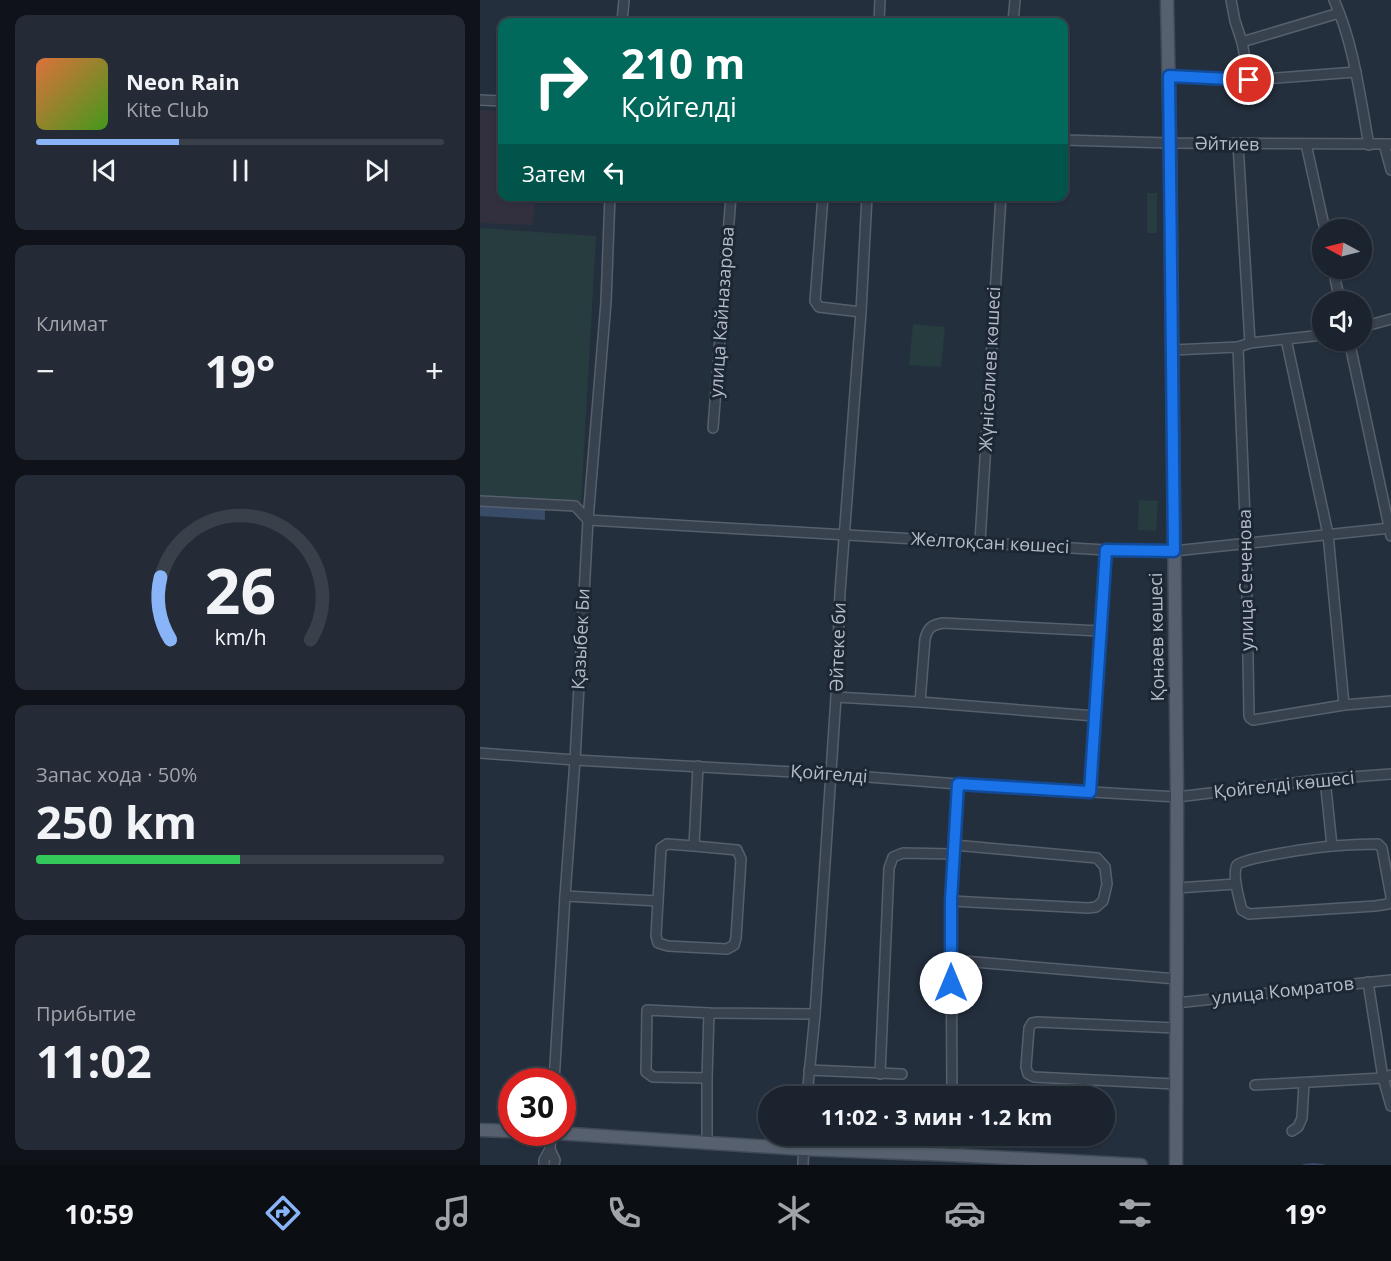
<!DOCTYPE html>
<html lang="ru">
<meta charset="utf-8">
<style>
:root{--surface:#1b232e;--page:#242b36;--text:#f1f3f6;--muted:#a0a4aa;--line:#39404a;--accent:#8ab4f8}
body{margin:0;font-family:"Open Sans",sans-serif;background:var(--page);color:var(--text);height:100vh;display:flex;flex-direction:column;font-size:22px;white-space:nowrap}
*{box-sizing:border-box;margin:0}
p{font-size:20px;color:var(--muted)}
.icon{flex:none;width:33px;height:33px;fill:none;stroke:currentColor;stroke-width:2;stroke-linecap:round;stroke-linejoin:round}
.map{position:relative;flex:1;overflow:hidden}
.panel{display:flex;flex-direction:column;gap:15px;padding:15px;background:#0f1319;width:480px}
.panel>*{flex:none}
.banner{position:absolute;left:18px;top:18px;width:570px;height:183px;border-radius:12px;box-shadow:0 2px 4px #0004,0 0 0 2px var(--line);background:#00695c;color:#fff;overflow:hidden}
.needle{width:39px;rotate:277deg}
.tools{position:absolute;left:832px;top:219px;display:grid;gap:12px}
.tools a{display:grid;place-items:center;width:60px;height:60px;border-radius:50%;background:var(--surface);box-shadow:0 2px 4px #0004,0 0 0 2px var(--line);font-size:30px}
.speed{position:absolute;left:18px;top:1068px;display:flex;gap:12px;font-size:30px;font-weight:700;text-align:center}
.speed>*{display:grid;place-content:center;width:78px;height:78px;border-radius:50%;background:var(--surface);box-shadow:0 2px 4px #0004,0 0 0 2px var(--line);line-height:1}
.speed .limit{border:9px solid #d22;background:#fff;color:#111}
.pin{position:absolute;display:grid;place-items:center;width:51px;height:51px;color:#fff;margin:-26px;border:3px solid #fff;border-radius:50%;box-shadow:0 2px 6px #0007}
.me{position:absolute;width:66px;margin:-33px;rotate:0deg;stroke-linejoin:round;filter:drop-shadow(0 0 4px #0008)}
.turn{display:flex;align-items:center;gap:21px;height:126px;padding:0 24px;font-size:27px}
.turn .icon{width:78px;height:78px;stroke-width:2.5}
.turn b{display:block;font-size:42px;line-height:51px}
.then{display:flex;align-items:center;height:57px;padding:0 24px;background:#0003;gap:12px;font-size:22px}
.big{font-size:45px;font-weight:700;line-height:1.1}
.panel .tile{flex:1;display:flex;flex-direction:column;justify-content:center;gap:9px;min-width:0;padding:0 21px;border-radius:12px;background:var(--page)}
.panel .dial{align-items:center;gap:0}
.dial svg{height:156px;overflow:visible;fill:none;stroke:var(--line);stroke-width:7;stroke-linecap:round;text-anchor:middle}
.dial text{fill:var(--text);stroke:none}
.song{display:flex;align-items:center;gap:18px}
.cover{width:72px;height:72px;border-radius:9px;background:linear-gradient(135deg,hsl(20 70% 55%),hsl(100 70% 35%))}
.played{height:6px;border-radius:3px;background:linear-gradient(90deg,var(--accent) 35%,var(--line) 35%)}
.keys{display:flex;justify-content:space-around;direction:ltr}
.heat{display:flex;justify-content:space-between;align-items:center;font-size:33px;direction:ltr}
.charge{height:9px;border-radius:4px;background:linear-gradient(90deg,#34c759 50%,var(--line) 0)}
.trip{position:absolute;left:278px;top:1086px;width:357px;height:60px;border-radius:30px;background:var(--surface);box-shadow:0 2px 4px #0004,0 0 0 2px var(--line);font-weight:700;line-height:60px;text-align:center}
.tabs{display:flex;height:96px;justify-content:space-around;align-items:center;background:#0b0e12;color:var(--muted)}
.tabs .icon{width:42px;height:42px}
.tabs .active{color:var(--accent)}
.tabs b{font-size:27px;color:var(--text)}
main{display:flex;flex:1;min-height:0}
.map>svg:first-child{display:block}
.medical{fill:#32303f}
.green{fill:#263c3f}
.water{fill:#394c67}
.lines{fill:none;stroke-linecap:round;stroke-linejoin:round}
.stream{stroke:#394c67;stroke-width:2}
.minor-casing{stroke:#565f6c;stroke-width:12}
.major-casing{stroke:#414a57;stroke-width:15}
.minor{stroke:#38414e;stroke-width:9}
.major{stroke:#56606e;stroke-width:12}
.route-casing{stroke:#114b97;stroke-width:15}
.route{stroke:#1a73e8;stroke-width:10}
.labels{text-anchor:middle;stroke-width:6;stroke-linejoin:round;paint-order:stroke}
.street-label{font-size:18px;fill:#b4bcc9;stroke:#1d2633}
</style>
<main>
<section class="panel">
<div class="tile">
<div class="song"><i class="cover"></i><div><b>Neon Rain</b><p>Kite Club</p></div></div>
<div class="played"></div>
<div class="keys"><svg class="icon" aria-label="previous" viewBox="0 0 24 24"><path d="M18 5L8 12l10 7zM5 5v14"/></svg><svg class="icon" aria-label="pause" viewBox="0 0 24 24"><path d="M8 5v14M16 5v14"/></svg><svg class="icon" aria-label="next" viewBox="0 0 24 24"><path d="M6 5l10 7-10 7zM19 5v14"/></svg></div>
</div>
<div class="tile"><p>Климат</p>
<div class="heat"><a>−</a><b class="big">19°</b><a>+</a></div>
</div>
<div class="tile dial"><svg viewBox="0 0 100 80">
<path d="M14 69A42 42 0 1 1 86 69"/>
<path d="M14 69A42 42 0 0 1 9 37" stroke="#8ab4f8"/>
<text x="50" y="56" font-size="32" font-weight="700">26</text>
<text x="50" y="72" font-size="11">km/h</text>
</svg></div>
<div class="tile"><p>Запас хода · 50%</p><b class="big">250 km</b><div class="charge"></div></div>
<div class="tile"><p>Прибытие</p><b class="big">11:02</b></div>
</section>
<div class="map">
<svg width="911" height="1165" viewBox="0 0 911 1165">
<rect width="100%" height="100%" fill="#242f3e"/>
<path class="medical" d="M0,110L22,111V196L55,197L53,225L0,223Z"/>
<g class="green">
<rect x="667" y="193" width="10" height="40"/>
<path d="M0,228L116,236L101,502L0,496Z"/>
<path d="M433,324L465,327L461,367L429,365Z"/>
<path d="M659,500L678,501L676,531L658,530Z"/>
</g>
<path class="water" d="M0,506L65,510V520L0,516Z"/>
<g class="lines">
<path class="stream" d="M824,1165L833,1164L843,1165"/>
<defs>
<g id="minor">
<path d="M751,0L755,21L762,42L769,80"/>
<path d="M854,0C874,44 880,97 889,145"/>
<path d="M142,22L144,0"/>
<path d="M399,22L400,0"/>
<path d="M533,22L535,0"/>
<path d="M762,42L859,13"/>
<path d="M689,76L769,80L876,72"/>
<path d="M0,100L22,101"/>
<path d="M584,140L690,143L911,144"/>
<path d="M758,144L770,343"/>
<path d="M826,144L845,230"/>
<path d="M904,144L911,170"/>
<path d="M343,196L335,301L339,307L381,312"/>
<path d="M853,268L860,302"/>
<path d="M882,327L911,319"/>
<path d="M806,339L848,534L864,705"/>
<path d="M869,340L911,536"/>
<path d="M758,347L766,543L769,716L770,718L773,720L864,705L911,701"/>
<path d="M693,350L758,347L770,343L843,335"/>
<path d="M233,428L251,196"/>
<path d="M0,501L95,506L108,520L626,550L694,551L911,528"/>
<path d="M500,542L521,196"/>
<path d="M356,697L440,702L615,716"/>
<path d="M440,702L445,639C448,627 452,625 463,623L620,631"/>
<path d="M0,753L95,760L350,774L478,784L697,797L845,779L911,774"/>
<path d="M845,779L852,846"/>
<path d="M610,792L626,550"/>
<path d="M214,846L257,850L261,859L256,938L254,945L247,949L188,946L178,943L176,936L181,848L187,844L214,846L218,766"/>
<path d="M697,888L756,884"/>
<path d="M85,896L178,901"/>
<path d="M911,897L902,848L898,844C883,844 867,845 852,846C839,847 761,858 757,865C752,874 759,899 762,910L769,914L895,906L908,904L911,900"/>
<path d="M471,901L608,908L616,907L623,901L627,884L625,867L617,858L474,845"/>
<path d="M471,960L697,979"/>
<path d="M888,982L903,1078L911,1106"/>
<path d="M696,1003L911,980"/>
<path d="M329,1070L422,1074"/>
<path d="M400,1074L409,868L413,857L423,853L473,854"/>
<path d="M227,1078L173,1077L166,1072L167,1010L229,1013L335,1014"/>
<path d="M74,1082L85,896L95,760L108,520L126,302L130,196"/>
<path d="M695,1084L554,1077L548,1074L546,1067L549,1028L552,1023L558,1022L696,1028"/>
<path d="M775,1085L903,1078L911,1075"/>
<path d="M327,1096L335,1014L356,697L360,592L381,312L387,196"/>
<path d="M472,1096L471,901L478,784"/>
<path d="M812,1131L818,1127L822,1118L824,1083"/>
<path d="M472,1136L473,1155"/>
<path d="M228,1143L227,1135V1078L229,1013"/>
<path d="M70,1149L75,1160L74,1165"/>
<path d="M64,1165V1160L70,1149L71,1132"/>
<path d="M323,1165L324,1136"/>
</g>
<g id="major">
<path d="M687,0L690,143L697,797L696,1165"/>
<path d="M0,1130L32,1131"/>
<path d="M60,1132L323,1149L473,1155L661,1165"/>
</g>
</defs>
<use href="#minor" class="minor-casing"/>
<use href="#major" class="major-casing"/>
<use href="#minor" class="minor"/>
<use href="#major" class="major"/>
</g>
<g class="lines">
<defs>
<path id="route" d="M471,983V900L478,784L610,792L626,550L694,551L689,76L769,80"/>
</defs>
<use href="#route" class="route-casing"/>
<use href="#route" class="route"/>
</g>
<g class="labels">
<g class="street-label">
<text transform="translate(747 144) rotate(1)" y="6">Әйтиев</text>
<text transform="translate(242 312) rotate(-86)" y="6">улица Кайназарова</text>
<text transform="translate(510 369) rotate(-87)" y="6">Жүнісәлиев көшесі</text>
<text transform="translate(510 543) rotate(3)" y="6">Желтоқсан көшесі</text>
<text transform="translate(766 580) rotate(-91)" y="6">улица Сеченова</text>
<text transform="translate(677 637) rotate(-91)" y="6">Қонаев көшесі</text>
<text transform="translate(101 639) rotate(-87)" y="6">Қазыбек Би</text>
<text transform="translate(358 647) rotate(-88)" y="6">Әйтеке би</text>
<text transform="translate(349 774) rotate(4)" y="6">Қойгелді</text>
<text transform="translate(804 785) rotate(-6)" y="6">Қойгелді көшесі</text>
<text transform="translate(803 991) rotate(-6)" y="6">улица Комратов</text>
</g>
</g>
</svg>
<div class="tools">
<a><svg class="needle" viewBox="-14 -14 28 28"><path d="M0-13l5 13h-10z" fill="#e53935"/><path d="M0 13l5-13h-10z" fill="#a0a4aa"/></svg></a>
<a><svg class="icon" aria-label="sound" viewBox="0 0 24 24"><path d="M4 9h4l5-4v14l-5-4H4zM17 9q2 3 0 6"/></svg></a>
</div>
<div class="speed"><div class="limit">30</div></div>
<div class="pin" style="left:769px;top:80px;background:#d93025"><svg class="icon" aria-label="arrive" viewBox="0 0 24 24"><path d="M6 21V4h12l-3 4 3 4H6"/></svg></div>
<svg class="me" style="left:471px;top:983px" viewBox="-20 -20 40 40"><circle r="19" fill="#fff"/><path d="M0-13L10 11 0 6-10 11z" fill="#1a73e8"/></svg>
<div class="trip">11:02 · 3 мин · 1.2 km</div>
<div class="banner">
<div class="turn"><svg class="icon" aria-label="right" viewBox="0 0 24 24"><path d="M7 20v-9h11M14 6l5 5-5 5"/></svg><div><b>210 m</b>Қойгелді</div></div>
<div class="then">Затем<svg class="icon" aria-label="left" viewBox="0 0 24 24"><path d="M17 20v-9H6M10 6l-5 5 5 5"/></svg></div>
</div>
</div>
</main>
<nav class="tabs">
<b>10:59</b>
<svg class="icon active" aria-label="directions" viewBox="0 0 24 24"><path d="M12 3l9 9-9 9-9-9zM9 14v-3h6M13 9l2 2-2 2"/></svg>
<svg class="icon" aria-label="music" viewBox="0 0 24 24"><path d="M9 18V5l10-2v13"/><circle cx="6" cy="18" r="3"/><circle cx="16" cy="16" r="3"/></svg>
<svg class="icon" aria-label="phone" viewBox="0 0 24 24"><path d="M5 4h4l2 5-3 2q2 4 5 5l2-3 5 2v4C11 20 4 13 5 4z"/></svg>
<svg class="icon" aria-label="climate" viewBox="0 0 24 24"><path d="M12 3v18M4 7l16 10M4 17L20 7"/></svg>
<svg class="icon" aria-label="car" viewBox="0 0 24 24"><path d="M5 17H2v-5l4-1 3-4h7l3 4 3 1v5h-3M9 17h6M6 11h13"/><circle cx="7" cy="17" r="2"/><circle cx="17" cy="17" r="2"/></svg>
<svg class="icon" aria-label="filters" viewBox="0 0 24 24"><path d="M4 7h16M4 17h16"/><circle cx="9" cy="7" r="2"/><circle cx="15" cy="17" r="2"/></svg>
<b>19°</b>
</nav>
